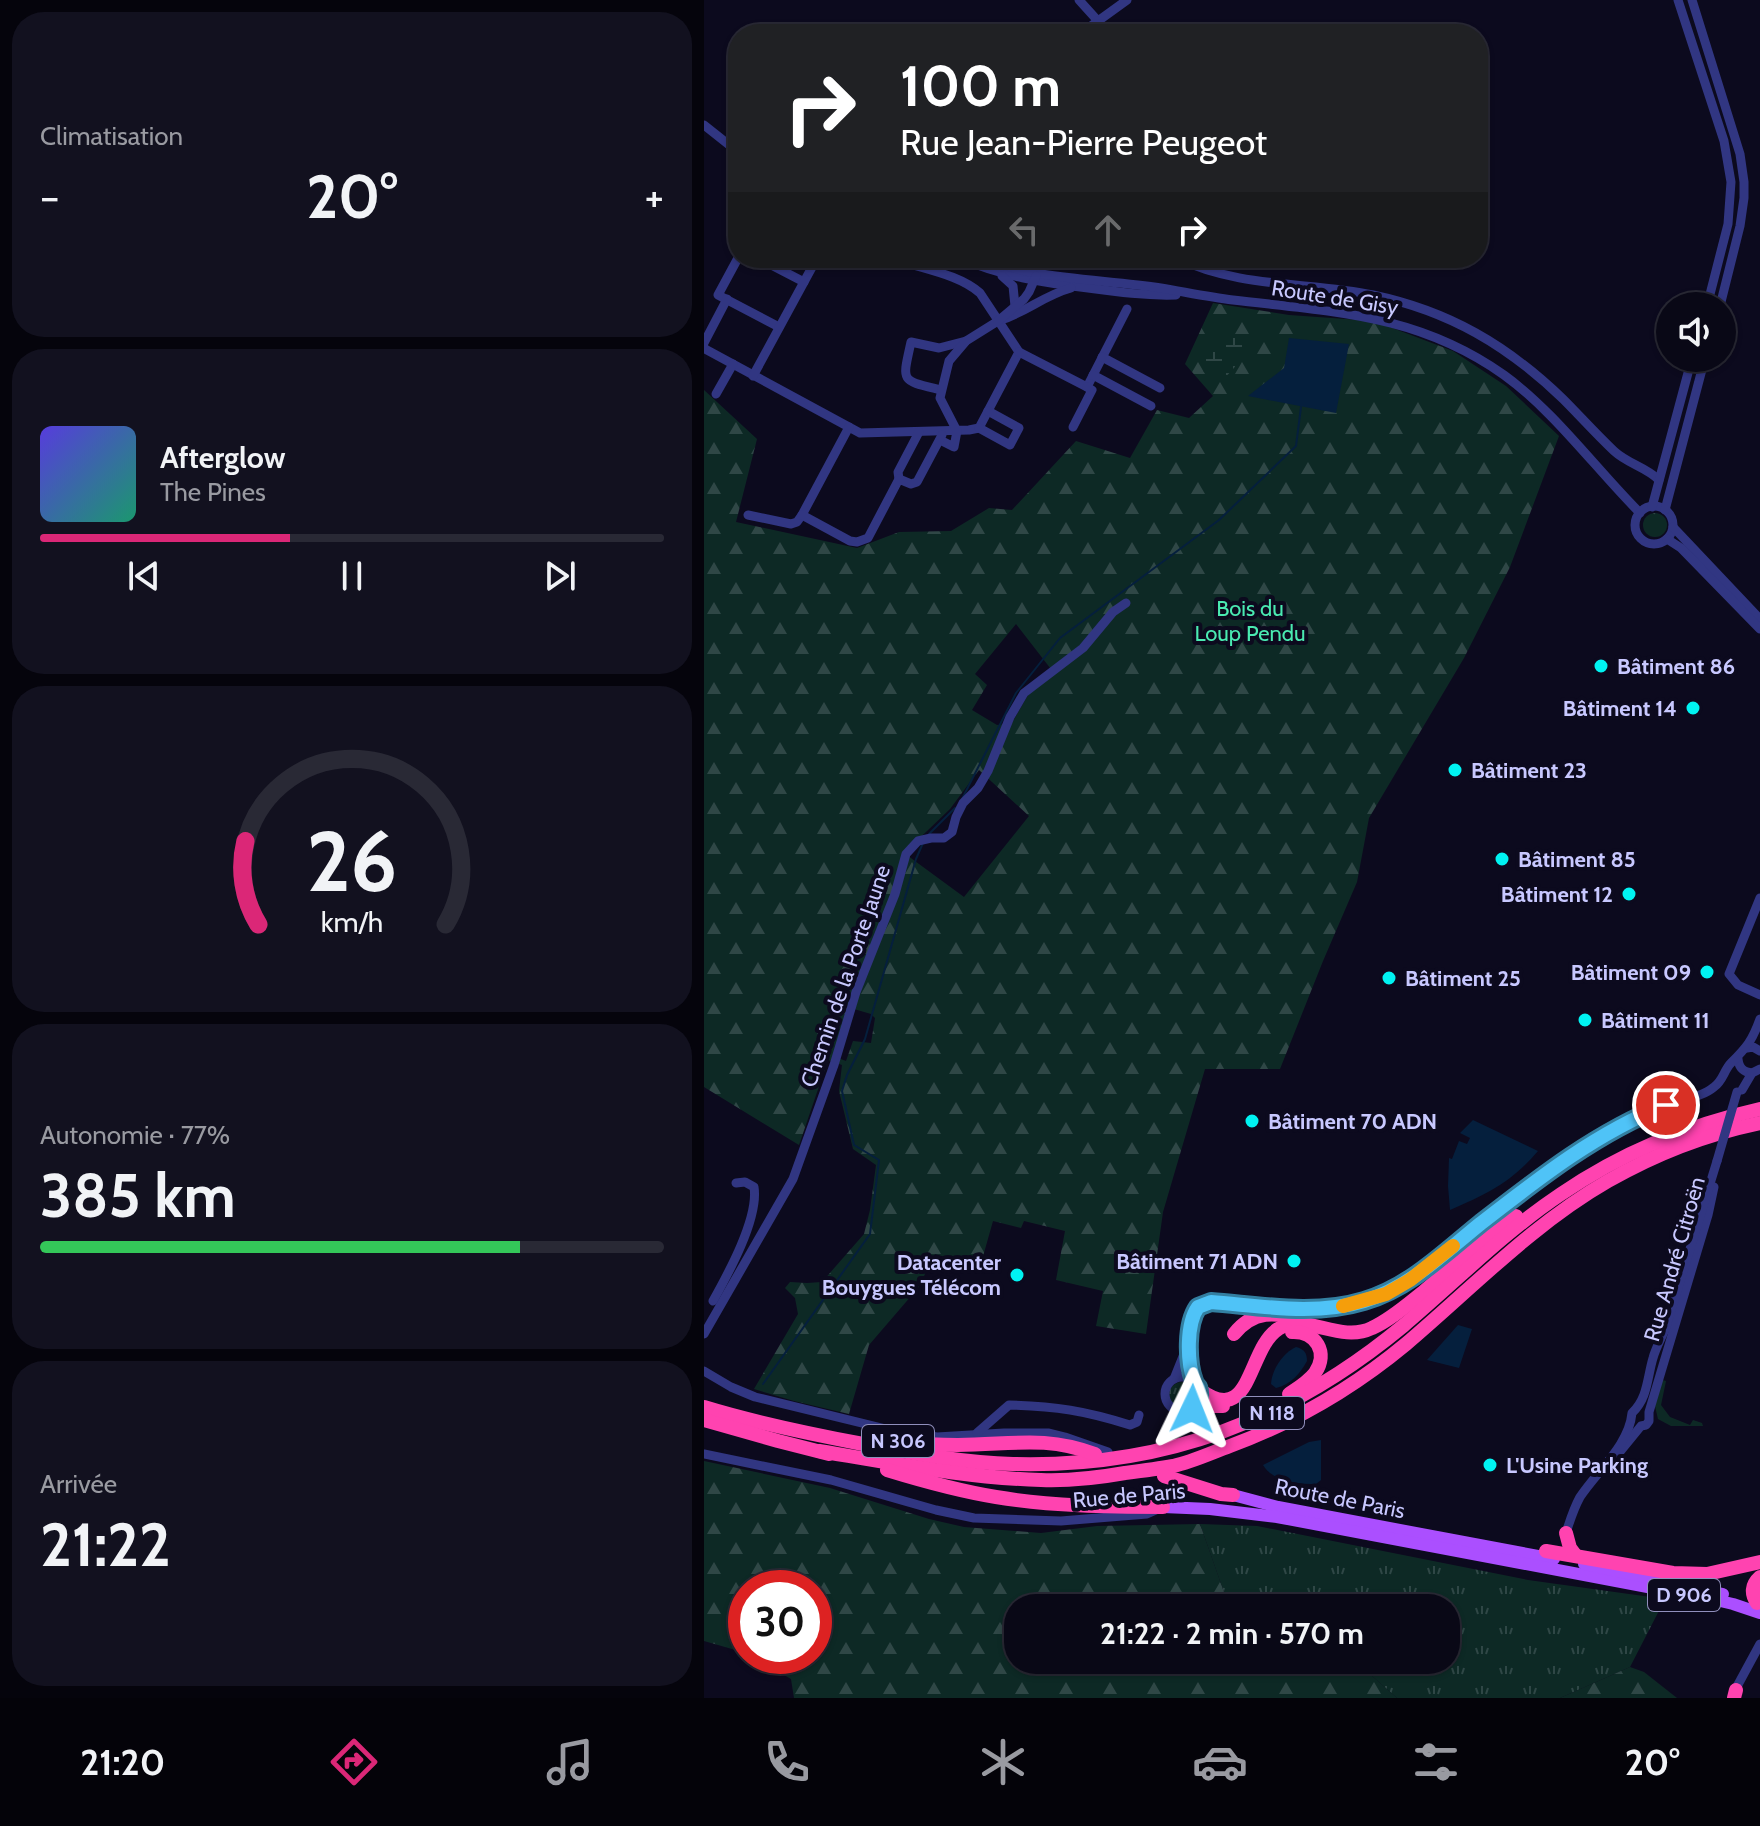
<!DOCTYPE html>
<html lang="fr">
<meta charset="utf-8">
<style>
:root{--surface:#090816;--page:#12111f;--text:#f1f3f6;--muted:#999aa1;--line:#292935;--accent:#db2777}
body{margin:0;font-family:Cabin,sans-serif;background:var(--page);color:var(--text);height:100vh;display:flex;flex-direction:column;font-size:30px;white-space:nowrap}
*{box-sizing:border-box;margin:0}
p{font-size:26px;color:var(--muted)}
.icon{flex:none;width:44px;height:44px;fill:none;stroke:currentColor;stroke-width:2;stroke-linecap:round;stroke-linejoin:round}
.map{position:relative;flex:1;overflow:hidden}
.details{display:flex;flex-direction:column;gap:12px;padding:12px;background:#05040c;width:704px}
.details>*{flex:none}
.top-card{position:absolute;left:24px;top:24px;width:760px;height:244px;border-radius:32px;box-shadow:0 2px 6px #0004,0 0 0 2px var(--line);background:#202124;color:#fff;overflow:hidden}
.buttons{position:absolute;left:952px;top:292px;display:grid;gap:16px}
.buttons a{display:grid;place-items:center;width:80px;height:80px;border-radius:50%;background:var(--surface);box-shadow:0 2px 6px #0004,0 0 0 2px var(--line);font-size:40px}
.speed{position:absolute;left:24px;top:1570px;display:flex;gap:16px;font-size:40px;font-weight:700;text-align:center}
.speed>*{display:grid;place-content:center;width:104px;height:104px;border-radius:50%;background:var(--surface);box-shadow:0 2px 6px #0004,0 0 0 2px var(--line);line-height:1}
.speed .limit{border:12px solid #d22;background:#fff;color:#111}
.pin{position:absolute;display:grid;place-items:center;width:68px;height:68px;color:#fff;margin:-34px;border:4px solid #fff;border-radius:50%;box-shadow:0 2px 8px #0007}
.me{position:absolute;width:88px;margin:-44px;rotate:2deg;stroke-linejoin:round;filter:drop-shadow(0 0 6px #0008)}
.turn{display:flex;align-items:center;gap:28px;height:168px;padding:0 40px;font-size:36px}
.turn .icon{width:104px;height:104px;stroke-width:2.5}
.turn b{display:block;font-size:56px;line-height:68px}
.lanes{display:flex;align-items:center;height:76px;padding:0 40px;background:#0003;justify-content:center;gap:40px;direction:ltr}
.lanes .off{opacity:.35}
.big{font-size:60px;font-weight:700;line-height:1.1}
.details .widget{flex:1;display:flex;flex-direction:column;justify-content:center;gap:12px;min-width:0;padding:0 28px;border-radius:32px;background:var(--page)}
.details .dial{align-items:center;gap:0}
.dial svg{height:208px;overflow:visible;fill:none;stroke:var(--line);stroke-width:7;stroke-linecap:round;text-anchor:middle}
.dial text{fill:var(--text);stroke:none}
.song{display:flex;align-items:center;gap:24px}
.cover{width:96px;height:96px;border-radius:12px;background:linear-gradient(135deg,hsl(250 70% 55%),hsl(160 70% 35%))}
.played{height:8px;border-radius:4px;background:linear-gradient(90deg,var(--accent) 40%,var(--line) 40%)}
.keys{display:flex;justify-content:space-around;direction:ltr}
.heat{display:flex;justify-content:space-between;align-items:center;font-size:44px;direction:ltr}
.charge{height:12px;border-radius:6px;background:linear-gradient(90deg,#34c759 77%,var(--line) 0)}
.trip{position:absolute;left:300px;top:1594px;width:456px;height:80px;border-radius:32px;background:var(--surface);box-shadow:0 2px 6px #0004,0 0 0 2px var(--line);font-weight:700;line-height:80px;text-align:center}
.tabs{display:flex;height:128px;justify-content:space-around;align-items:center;background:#040309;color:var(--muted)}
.tabs .icon{width:56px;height:56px}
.tabs .selected{color:var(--accent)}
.tabs b{font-size:36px;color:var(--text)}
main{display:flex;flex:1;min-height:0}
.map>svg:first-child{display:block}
.grass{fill:url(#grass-tufts)}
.forest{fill:url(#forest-firs);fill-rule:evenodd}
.wetland{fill:url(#wetland-marsh)}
.water{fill:#051f3d}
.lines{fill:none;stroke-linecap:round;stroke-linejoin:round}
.stream{stroke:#051f3d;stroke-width:2}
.minor{stroke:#313682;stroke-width:9}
.major{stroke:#ab4fff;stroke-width:12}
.highway{stroke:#ff43b0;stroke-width:14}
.minor-bridge{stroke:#313682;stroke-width:9}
.route-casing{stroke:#337fa1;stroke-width:20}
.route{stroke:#4fc3f7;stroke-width:14}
.slow{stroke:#f59e0b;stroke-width:14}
.poi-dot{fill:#00f3f2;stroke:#0c0a1e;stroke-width:3}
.labels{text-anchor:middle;stroke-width:8;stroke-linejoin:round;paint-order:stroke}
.shield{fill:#0c0a1e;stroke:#908fbc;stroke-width:2}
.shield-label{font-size:20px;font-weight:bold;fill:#c8c8ff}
.street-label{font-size:22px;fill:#c8c8ff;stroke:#0c0a1e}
.park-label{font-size:22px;fill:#4ae9b1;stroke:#0c0a1e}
.poi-label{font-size:22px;font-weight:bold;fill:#c8c8ff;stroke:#0c0a1e;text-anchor:start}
</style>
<main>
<section class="details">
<div class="widget"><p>Climatisation</p>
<div class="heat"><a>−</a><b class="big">20°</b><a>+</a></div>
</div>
<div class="widget">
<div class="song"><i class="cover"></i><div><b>Afterglow</b><p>The Pines</p></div></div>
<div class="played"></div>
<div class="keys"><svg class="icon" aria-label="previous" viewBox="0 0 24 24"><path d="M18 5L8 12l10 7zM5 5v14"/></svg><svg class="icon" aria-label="pause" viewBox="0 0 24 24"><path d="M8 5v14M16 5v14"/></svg><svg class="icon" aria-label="next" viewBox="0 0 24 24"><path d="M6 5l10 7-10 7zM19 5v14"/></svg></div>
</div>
<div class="widget dial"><svg viewBox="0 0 100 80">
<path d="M14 69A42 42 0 1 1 86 69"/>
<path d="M14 69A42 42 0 0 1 9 37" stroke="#db2777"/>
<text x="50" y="56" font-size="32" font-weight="700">26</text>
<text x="50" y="72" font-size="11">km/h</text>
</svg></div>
<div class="widget"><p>Autonomie · 77%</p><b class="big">385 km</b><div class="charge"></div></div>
<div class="widget"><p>Arrivée</p><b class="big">21:22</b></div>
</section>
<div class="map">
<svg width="1056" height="1698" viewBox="0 0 1056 1698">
<defs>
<pattern id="grass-tufts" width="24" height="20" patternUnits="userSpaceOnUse" patternTransform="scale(2)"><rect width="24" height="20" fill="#0d2925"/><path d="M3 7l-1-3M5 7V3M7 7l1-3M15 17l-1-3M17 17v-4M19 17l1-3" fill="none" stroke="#2f4746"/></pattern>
<pattern id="forest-firs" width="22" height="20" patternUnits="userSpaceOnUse" patternTransform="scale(2)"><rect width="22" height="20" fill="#0d2925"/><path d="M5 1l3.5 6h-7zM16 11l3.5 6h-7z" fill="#2f4746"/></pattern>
<pattern id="wetland-marsh" width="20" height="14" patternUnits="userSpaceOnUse" patternTransform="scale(2)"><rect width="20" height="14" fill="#0d2925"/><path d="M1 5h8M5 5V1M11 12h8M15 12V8" fill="none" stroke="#2f4746"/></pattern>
</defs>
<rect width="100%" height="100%" fill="#0c0a1e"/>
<g class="grass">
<circle cx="951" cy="525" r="12"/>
<path d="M958,1380L962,1381L957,1405L966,1417L986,1425L989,1420L998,1423L999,1426H967L954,1419L951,1406Z"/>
<circle cx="478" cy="1395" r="13"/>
<path d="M496,1524L553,1526L824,1580L961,1599L926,1667L856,1698H693L650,1660H742V1608H561L522,1598Z"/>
</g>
<g class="forest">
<path d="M509,303L585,315L670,321L749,351L802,386L855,436L806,567L760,658L665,818L653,882L619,961L576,1069H501L459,1212L442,1334L392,1326L399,1291L352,1280L361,1231L320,1221L317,1228L289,1221L276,1267L231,1254L214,1288L165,1345L145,1414L90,1401L50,1389L94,1314L91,1298L81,1288L86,1282L103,1283L118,1282L160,1234L166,1210L172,1165L149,1149L135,1091L138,1065L124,1060L95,1145L0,1087V390L53,439L32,522L153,548L195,532L247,531L285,508L308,510L372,441L426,458L453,410L485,418L509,396L481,364ZM312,624L350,673L324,695L308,723L293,725L268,710L283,685L271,674ZM275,770L325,816L260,897L200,853L246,809ZM150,1009L167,1014L171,1018L167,1043L149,1041L142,1061L134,1058Z"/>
<path d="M0,1461L126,1488L225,1519L260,1527L337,1533L393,1526L496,1524L522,1598L561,1608H314V1660H650L693,1698H90L87,1679L47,1656H110V1588H42V1653L0,1641Z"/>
<path d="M926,1667L940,1672L973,1698H856Z"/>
</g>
<path class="wetland" d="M519,335H536L548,339L538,359L519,380H511L499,371L498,360L502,342Z"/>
<g class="water">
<path d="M585,338L645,344L632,413L544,396L580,368Z"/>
<path d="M769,1120L834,1151C807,1183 783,1194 746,1210L744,1186L745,1158L748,1159L755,1141L763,1144L766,1138L756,1133Z"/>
<path d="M754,1325L768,1329L755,1368L723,1360Z"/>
<path d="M592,1347C600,1349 603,1353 603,1361C596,1374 586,1385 572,1388L567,1384C568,1369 579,1353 592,1347Z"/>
<path d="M617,1440V1480L612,1484C594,1484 569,1482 559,1465L605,1442Z"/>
</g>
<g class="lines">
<g class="stream">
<path d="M258,799L312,693L356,638L515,520L592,446L597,407"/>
<path d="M225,834L251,808"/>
<path d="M59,1384L166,1234L175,1160L150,1145L138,1091L143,1075L161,1039L212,859L219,843"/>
</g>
<g class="minor">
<path d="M375,0L394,21"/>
<path d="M974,0L1020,141L1027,182L1024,224L1003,306"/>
<path d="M988,0L1036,154L1040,182V198L1036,226L1016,306"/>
<path d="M376,34L423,0"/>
<path d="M0,125L34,152"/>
<path d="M34,258L14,295L75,327"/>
<path d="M54,258L100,282"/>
<path d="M256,258C296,276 340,283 384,288C413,292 442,296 472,295"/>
<path d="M272,258C292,263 311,269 331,273C373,280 416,282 457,288C481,292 505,297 529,300C630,312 714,314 800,375C850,411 892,469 936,513"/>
<path d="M473,258C534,288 604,282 669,295C745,311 803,345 859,399C876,416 892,434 910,451C924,464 942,467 955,480"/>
<path d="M298,276L309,286L311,306"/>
<path d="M297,320C322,312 341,295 367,288"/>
<path d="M0,343L23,299"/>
<path d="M0,347L1,349L156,433L265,430L275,428L315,352L276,293C253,273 216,269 188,258"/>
<path d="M315,352L383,387L423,309"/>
<path d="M398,357L456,388"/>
<path d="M389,375L447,406"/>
<path d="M49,376L113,258"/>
<path d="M237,390C196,380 198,383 207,342L235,348L262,341"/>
<path d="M12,394L29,364"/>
<path d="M369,427L388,390L383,387"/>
<path d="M275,428L306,445L315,428L284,411"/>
<path d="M236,440L250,447L253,431L236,398L245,361L262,341L294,321L320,299L325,292L332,276"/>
<path d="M195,479L194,472L215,432"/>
<circle cx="950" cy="525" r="19"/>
<path d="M948,507L988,358"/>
<path d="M961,510L1001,358"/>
<path d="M44,515L87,524L93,522L98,515L145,427"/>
<path d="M98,515L146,541L153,542L164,538L195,479L207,484L213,482L238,435"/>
<path d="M969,527L1056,619"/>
<path d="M963,539L977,548L1056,629"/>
<path d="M1056,898L1025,974L1034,985L1056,995"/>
<path d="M1043,1048L1049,1047L1056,1051"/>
<path d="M1034,1059C1035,1068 1039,1072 1048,1073"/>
<path d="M1038,1090L1048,1073L1056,1069"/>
<path d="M9,1301C24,1274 55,1218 50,1187L41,1182L32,1183"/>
<path d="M0,1334L89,1179L130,1065L152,992L191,894L202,854L214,841L227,838H240L248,832L252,817L259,803L274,788L284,771L306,717L320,693L379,648L409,612L422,603"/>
<path d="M486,1343V1357L490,1382"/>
<path d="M0,1371L27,1387L51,1397L182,1429L233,1437L300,1433H345L361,1437L404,1452"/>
<circle cx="478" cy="1394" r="17"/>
<path d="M470,1379L480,1354L487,1320L494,1307L507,1302C565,1307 627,1319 682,1294C706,1283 726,1264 746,1248C792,1211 837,1171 888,1141C910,1128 935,1116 959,1107C975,1100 997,1098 1010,1087C1019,1081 1020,1070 1027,1063C1043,1047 1048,1041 1056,1019"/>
<path d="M273,1433L305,1405C351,1406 382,1411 426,1425L433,1422L435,1415"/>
<path d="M915,1453L937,1426L942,1425L945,1421V1412L1004,1215L1010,1187"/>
<path d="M0,1454L127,1480L232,1510L270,1518L357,1521L443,1514L452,1510"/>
<path d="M862,1533C866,1520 870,1508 876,1497C894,1470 925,1445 928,1413C944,1398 943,1378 949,1358C952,1347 958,1337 962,1327L1013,1161"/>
<path d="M1030,1692L1056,1644"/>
</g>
<g class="major">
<path d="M529,1495L574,1507L850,1559"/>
<path d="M459,1507L506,1509L573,1517L1012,1600L1029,1604L1056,1613"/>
<path d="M880,1564L1019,1594"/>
</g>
<g class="highway">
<path d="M530,1334C550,1309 571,1313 599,1318"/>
<path d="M495,1389C548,1429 543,1349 574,1329C600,1311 635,1344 668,1328C686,1320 703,1305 718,1293C749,1267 779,1238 812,1216"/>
<path d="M585,1394C594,1388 604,1382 611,1373C625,1353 612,1331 588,1332"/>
<path d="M0,1407C52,1423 106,1434 159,1444C208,1453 259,1463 309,1464C459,1468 584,1421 699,1326C751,1282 800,1232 857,1194C917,1153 985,1125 1056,1109"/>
<path d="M488,1409L499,1406H519"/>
<path d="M0,1420L74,1441L125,1454"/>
<path d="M198,1442C216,1444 235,1445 254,1445C306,1445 340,1435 391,1454"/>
<path d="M115,1451C189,1463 262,1478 337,1480C365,1481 393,1478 421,1473C437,1471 453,1469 469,1466C488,1462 507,1453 526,1446C591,1422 649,1388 702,1344C768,1288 829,1224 904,1181C951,1154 1003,1134 1056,1123"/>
<path d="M183,1470C219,1481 255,1491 292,1497C345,1506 405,1507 459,1507"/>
<path d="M460,1476L517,1494L529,1495"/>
<path d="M862,1533L866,1548L872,1556"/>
<path d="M842,1551L969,1573L1003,1574L1056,1562"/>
<path d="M1053,1603C1047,1594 1047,1585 1056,1577"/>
<path d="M1030,1698L1032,1690"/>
</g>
<path class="minor-bridge" d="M1013,1161L1033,1092"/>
</g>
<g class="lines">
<defs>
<path id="route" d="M488,1409C493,1404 496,1400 495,1393C495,1384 493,1389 490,1381C483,1362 482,1324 494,1307L507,1302C558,1306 611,1316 660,1301C705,1288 740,1253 776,1224C835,1178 892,1133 962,1105"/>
</defs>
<use href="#route" class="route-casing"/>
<use href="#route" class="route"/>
<path class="slow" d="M639,1306L682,1294L706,1280L749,1246"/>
</g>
<g class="poi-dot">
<circle cx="897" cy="666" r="8"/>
<circle cx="989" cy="708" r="8"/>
<circle cx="751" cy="770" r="8"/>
<circle cx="798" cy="859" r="8"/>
<circle cx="925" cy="894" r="8"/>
<circle cx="1003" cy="972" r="8"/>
<circle cx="685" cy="978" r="8"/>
<circle cx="881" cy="1020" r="8"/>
<circle cx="548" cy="1121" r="8"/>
<circle cx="590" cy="1261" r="8"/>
<circle cx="313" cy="1275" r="8"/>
<circle cx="786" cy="1465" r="8"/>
</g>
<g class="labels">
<g class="shield">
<rect x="536" y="1397" width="64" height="32" rx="6"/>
<rect x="158" y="1425" width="72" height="32" rx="6"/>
<rect x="944" y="1579" width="72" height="32" rx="6"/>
</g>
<g class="shield-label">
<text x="568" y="1420">N 118</text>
<text x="194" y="1448">N 306</text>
<text x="980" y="1602">D 906</text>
</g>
<g class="street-label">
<text transform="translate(631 297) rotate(9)" y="8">Route de Gisy</text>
<text transform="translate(141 976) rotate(-71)" y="8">Chemin de la Porte Jaune</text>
<text transform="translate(970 1259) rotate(-74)" y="8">Rue André Citroën</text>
<text transform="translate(425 1495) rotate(-5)" y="8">Rue de Paris</text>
<text transform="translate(636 1498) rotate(11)" y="8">Route de Paris</text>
</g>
<g class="park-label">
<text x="546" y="616">Bois du<tspan x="546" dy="25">Loup Pendu</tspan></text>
</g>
<g class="poi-label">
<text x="913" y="674">Bâtiment 86</text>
<text x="973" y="716" text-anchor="end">Bâtiment 14</text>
<text x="767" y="778">Bâtiment 23</text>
<text x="814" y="867">Bâtiment 85</text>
<text x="909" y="902" text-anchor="end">Bâtiment 12</text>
<text x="987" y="980" text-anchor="end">Bâtiment 09</text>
<text x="701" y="986">Bâtiment 25</text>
<text x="897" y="1028">Bâtiment 11</text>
<text x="564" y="1129">Bâtiment 70 ADN</text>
<text x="574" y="1269" text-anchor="end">Bâtiment 71 ADN</text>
<text x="297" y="1270" text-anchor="end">Datacenter<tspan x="297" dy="25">Bouygues Télécom</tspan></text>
<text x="802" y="1473">L'Usine Parking</text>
</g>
</g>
</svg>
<div class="buttons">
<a><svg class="icon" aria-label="sound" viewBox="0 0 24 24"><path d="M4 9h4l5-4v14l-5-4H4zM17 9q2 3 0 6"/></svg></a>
</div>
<div class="speed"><div class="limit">30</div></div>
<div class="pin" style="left:962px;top:1105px;background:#d93025"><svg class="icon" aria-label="arrive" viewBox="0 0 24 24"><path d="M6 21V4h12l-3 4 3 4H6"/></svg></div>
<svg class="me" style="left:488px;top:1409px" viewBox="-20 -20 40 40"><path d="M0-17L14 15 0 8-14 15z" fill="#4fc3f7" stroke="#fff" stroke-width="4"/></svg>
<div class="trip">21:22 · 2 min · 570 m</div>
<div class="top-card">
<div class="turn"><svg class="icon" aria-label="right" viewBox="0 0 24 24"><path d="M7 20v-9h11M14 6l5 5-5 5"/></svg><div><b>100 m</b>Rue Jean-Pierre Peugeot</div></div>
<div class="lanes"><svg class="icon off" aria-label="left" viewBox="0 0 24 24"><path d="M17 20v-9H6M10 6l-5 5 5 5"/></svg><svg class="icon off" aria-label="ahead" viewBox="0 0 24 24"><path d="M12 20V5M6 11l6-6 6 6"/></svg><svg class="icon" aria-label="right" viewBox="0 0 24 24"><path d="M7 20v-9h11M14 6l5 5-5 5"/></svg></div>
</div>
</div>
</main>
<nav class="tabs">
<b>21:20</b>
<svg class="icon selected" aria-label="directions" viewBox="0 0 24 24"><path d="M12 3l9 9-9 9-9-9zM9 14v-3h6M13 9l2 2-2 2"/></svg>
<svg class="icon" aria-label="music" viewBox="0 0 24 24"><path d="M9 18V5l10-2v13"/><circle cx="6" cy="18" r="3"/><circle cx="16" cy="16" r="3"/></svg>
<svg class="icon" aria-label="phone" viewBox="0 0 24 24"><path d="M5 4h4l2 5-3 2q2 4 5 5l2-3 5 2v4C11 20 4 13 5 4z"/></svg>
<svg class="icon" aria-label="climate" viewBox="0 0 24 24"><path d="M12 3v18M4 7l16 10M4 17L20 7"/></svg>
<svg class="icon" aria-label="car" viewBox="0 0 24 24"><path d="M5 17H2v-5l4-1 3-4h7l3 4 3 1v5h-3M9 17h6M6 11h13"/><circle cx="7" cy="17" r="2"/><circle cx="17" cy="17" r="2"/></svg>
<svg class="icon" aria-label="filters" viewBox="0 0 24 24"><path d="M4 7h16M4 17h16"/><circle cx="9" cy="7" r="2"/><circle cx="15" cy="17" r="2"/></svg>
<b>20°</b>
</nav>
